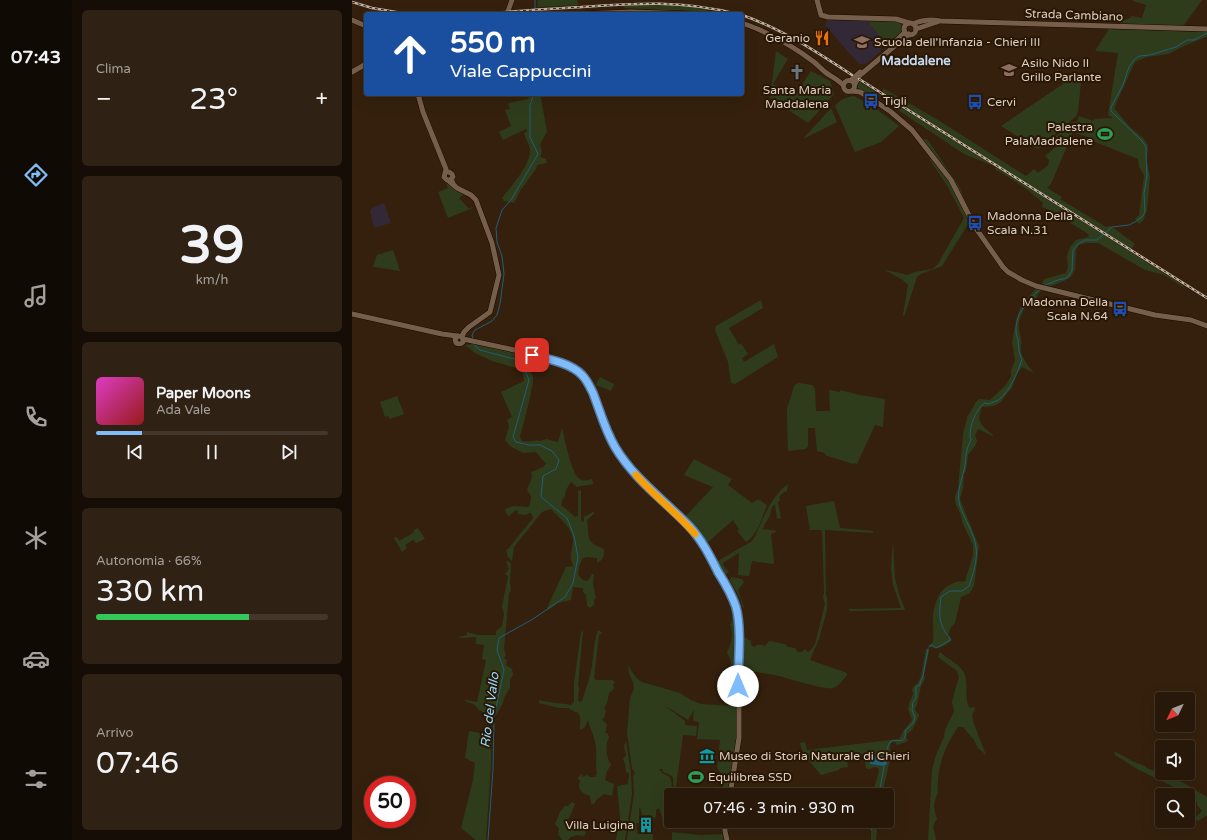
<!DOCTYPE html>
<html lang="it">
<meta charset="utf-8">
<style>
:root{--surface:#27180a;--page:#2f2113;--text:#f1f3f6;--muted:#a4a09c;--line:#43372b;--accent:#81bcfa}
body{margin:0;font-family:"Varela Round",sans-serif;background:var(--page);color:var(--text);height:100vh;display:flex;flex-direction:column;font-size:15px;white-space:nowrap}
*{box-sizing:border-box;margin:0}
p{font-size:13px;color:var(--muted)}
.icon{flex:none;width:22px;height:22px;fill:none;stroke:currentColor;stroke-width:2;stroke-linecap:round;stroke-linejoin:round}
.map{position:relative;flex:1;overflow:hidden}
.side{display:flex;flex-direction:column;gap:10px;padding:10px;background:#150d06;width:280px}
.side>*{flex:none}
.banner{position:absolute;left:12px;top:12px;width:380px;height:84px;border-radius:4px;box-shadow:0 4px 16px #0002,0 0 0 1px var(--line);background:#1a4fa0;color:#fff;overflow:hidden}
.needle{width:26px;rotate:227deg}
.fabs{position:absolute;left:803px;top:692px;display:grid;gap:8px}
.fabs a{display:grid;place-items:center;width:40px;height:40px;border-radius:4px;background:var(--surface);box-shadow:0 4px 16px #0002,0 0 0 1px var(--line);font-size:20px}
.speed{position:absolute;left:12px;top:776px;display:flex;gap:8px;font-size:20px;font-weight:700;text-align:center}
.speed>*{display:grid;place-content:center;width:52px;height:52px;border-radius:50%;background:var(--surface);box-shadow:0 4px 16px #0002,0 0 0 1px var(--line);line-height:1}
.speed .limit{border:6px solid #d22;background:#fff;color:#111}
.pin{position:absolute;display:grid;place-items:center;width:34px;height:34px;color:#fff;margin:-17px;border-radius:8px;box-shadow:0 2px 6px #0006}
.me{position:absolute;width:44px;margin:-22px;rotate:0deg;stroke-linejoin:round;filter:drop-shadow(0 0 3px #0008)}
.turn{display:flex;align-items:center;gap:14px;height:84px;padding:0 20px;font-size:18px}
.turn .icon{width:52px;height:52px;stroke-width:2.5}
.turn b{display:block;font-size:28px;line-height:34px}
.big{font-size:30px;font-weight:600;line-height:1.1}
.side .card{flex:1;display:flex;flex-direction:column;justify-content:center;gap:6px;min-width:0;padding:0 14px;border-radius:6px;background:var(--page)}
.side .dial{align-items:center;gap:0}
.dial b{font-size:52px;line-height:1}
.song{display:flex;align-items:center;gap:12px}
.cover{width:48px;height:48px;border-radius:6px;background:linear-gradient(135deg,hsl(310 70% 55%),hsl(0 70% 35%))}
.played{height:4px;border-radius:2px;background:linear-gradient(90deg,var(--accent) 20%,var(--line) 20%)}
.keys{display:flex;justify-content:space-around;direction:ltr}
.heat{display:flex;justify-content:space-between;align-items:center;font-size:22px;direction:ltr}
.charge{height:6px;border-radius:3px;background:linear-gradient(90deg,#34c759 66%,var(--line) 0)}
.trip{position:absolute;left:312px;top:788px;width:230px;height:40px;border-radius:4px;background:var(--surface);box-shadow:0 4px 16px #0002,0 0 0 1px var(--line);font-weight:600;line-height:40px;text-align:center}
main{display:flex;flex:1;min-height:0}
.menu{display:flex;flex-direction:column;width:72px;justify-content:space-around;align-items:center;background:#100a04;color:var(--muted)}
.menu .icon{width:28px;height:28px}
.menu .on{color:var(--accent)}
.menu b{font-size:18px;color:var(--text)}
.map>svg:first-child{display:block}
.education{fill:#332836}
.green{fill:#2f3c1c}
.water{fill:#215e7a}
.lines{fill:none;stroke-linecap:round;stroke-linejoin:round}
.stream{stroke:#215e7a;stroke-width:1}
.secondary-casing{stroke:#1b0900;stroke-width:6}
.secondary{stroke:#765f4a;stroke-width:5}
.rail-casing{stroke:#c1b3a6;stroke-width:2.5}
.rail{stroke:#291704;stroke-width:1;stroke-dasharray:3;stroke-linecap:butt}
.route-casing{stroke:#547aa2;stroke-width:10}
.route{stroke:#81bcfa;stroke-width:7}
.slow{stroke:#f59e0b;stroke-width:7}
.labels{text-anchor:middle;stroke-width:4;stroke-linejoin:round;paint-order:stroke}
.street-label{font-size:12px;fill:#ddcfc4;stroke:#291704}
.poi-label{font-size:12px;fill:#ddcfc4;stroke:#291704;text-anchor:start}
.neighbourhood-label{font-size:13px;font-weight:bold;fill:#c6dbf3;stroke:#291704}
.water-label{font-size:13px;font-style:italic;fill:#94d9fc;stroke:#291704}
</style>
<main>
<nav class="menu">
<b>07:43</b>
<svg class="icon on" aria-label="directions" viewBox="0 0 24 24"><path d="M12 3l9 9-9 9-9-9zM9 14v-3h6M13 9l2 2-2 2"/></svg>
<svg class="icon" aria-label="music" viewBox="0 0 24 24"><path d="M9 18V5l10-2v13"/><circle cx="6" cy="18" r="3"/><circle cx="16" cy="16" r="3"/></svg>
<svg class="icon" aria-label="phone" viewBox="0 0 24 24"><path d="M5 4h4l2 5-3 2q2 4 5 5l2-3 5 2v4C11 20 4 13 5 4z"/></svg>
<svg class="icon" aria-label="climate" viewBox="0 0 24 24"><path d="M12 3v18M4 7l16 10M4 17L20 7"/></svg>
<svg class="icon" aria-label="car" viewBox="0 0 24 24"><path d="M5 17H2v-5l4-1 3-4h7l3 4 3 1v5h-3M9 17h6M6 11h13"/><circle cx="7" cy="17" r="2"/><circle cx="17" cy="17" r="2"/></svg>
<svg class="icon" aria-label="filters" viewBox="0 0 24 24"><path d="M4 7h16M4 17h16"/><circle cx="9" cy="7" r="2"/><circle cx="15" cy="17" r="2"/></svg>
</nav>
<section class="side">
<div class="card"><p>Clima</p>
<div class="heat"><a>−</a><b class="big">23°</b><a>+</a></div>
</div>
<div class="card dial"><b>39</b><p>km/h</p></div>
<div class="card">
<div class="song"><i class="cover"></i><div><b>Paper Moons</b><p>Ada Vale</p></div></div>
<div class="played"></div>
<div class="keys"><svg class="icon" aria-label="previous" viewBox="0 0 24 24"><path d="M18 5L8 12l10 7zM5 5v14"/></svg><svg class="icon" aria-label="pause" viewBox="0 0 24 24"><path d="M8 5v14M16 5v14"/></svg><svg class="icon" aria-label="next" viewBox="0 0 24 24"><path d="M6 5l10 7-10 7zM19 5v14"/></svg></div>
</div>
<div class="card"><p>Autonomia · 66%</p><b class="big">330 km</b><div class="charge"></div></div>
<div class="card"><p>Arrivo</p><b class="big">07:46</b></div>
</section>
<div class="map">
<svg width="855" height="840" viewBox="0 0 855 840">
<rect width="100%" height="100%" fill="#34200d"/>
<g class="education">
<path d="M475,20L515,21L534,42H532L528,46L529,51L515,63L512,64H507L473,25Z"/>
<path d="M32,203L39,223L22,228L18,211L20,208Z"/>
</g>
<g class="green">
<path d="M186,0H225L227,5L185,7Z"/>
<path d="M781,0H850L832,25H767L770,20C775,20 777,19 780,16L790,18L794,5L781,1Z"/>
<path d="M301,4H327L358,9L357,10L351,12L273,8L270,6Z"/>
<path d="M515,21L544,22L549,24L551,31L536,45Z"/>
<path d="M757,29L854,32L855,30V36L854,37L834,45L816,54L795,57L783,62L763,106V109L777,126L791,138L796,145L795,162L798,177L795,210L791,221L787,224L783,219L787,215L792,175L787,167L786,159L736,139V137L721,132L699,184L695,188L710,197L708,199L754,227L759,226L783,244L779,249L531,92V88L586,120L674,176L682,169L686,173L696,165L697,160L693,156L706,145L701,139L721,122H725L727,116L741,121L743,119L761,118L756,115L766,53L743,51Z"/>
<path d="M424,51L436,59L421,84L442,97L459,71L478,81L482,94L456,123L418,98Z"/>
<path d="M709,72L729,83L726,111L725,115L721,119L686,149L682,147L649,126L711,84L705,75Z"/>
<path d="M506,81L527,94V97L524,99L507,89L505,86Z"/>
<path d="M178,94H188L189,98L195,132L188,144L190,151L188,157L194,159L195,163L185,165L184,169L168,191L162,203L152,201L150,198C159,186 179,165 178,149C177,144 174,139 172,134L175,131L174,129L151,140L147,132L159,126L153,110L158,109L156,103L176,99Z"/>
<path d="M502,96L523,108L547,126L529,142L503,152L483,106C489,99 494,97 502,96Z"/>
<path d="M531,96C631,159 732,222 832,286L831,287L812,275L793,270L746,243H734L727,245L724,250L723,269L719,277L712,281L699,286L690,284L692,279L714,273L716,266L715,256L718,247L724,240L737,237L736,234L717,222L711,216L690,207L691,203C676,189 660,179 643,169L644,167L612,154L531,100Z"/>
<path d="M479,108L485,122L451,139Z"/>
<path d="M569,138L576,140L608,188L613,203Z"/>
<path d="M579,156L597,182L618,221L590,266C582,270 572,271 565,277L552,317L551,315L556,285C550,278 540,274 532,270L544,272L555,275L563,272L580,269L586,264L612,218L596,187L578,160Z"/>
<path d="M94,183L110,193L111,195L107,198L117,209L120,207L121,208L96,218L86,192L96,188Z"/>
<path d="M41,250L48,271L22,267L21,266L25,255Z"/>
<path d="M684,288L690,290L686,294L684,301C673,302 666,318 667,328C667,332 669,336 669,340C670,344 668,348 669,352C671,360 677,367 682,373L670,367L665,374L660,388L656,392L649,402L642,406L630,407C624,423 629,425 641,435V436L626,429L623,435L625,441L623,446L616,455L614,471L612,474L611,489L608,498L609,502L627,546L622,586L618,593L609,597L603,623L599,627L596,635L600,640C593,647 585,650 576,646L581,642C582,633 580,625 581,617C581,608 586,593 593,588C596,586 601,583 604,582C608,581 610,582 613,581L621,555V545L610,522C610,508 597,505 606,489L611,433L615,419V416C620,412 623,400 628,399C631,399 635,400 638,400L654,385L659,376V371L663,360L660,342L665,317L669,307Z"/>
<path d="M409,300L411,308L377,328L387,345L389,343L396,354L390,358L392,362L422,344L426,357L383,384L379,383L376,362L363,330L364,326Z"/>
<path d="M122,344L171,354L195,361L198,366L197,369L176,365L181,376V382L177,402L168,437L170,441C177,443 182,439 188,441L195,439L197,440L206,442L210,428C213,439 219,474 228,479C232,482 236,480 240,479L241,484C235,486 230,485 225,487L219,482L214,490L213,496L210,500L209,506L212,507L223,517L226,516V491L229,490V519L230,522L232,521V517L241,512L243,513L235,520C238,538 232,541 252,549C252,555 252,559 247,562H245V558L235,557L231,558L227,566L226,575L231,580L235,581L238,578L240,574L242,575L241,584L244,598L242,600V605L238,608L235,606L234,595L231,592V588L221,587L219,600L206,603L196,610L195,608L214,567L221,566C216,554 221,551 221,540C220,527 207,518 199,509L190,512L162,547L160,561L156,557L154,550L156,549L181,518L180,514L178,513L173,515L166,514V511L164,510L157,516L154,513L153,509L161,506L176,507L178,504L179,496L175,490L180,477L179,472L191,467L194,464L184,452L171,453L158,446L153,440L157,426L155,420L160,417L149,392L172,381L171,374L167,369L140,361L123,353L113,345Z"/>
<path d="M248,377L262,384L259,391L244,385Z"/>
<path d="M447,383L460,385L463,388L464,411H478L477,390L488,392V390L508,395L533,399L531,427L523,425L505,464L502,463L501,464L473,455V453L465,451L463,428H456V446L454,449L436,451L435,417V409L442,386L444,384Z"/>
<path d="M45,396L52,414L38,419L36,416L33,417L28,402Z"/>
<path d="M342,459L380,479L376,485L400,503L406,499L415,505C410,518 406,534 394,542L385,531L387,529L381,520L355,543L349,533L333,517L361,487L332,475Z"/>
<path d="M436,484L435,491L432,492L427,497L428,500L426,502L429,518L425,519L423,504C417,509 420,513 416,519C414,523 412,524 411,529L425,531L419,534L422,562L421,564L400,561L397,576L386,575L387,553L371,563V565L377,572L374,574V576C382,591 390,604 390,621L388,622L366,569V561L400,541L403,536C412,518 419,496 436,484Z"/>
<path d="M482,501L488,528L521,531V533L473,530L474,596L475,597V610L467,639L458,660L495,673V675C491,680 487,686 481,688C473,690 437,679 427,676C415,673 404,673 393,669L390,667L389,661L392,659L389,656L390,640L394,637L396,640H398L399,642V645L402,647C406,644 409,644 413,646L417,641C423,641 427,644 433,644L436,647L443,648L446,652H449L454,649L455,652L458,651L463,644L473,604L471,597L472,593L470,530H458L454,506Z"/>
<path d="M66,528L73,539L64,543L61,540L53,545L55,548L50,552L42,538L45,537L47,541L61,533L62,530Z"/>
<path d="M541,541L543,578L547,594L553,610L497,611V609L549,608L541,585L539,569Z"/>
<path d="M154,561H156L159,564L158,582L159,591L157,593L152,649L154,655L152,658L155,660L154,665L160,669L161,675L158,680V688L152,698L151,703L143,717L127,710L123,705L113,701L114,700L125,702L134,660L130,659L132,645L124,644V637L107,638V637L115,635V632L125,635H144V631L150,626L152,614L150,607L156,576L153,574L157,569Z"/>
<path d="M379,577L390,579L392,582L386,590L392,607L391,608L388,598L378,581Z"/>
<path d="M369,579L380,602L385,626L384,746L379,782L377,787L372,791C368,779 378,782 365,768L368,740L345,739L347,722L341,721L342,710L336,720L312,705L333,721V725L345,726L344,736L331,735L324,787L328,792L322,790C319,776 326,778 311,772V769H307L310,773L318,777C322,787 316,787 326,795H319L318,819L319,823L323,824V829L311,827L310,817L307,808L304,810V817L300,818L299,815H290L289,809L287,808V823H284L285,834H301V840H275L282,794L281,776L283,774L282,771L280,769L275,733L278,698L282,689L281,682L277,673L276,665C280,672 283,678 290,682L328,693L339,700L349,704L382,706V697L380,694L382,688L378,673L380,670L378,658L375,653C379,643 382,634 378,625C385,613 372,592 367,580Z"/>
<path d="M246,630L250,633L247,635L242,678L244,680H260L263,682L261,685L262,688L257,693L255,703L252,708L254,711L252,718L250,719L255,725L253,733H255L257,737C253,746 254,757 259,765L255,771L253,780L262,784L260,796L252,794L244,800L242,804H239L238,796C230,793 225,790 228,781L226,778L230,774L231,777L235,775L238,777H243L245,774C243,766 245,757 244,748C243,738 239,730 236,720L233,727L228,730C227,723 231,718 225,712H223L216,708H207L187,703V700C198,703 208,703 219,705L222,702V683L229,632L231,631L226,685L227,688L226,700L228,702L230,701C233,691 237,681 239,671C242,657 241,644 246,630Z"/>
<path d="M574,649H577V652L572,674L573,679L569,686L565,705L563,708L564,712L567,715C567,716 561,729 560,730C559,731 557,732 555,734L554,738L556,740L554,742L545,745L543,742L539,743L538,749V760L530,795H522L521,792L527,771L526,768L523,767L517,769L514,768L513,762L516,756L514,754L494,755L496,767L488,768L487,770L469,775C462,766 450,755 448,743L453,742L455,750L547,739L552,730L560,720L556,709L557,704L561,694L560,689L563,685L566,683L569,676Z"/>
<path d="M588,652C595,659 605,662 611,671C618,682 611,700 618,708L622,707L623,709L620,715L622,724L634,755L626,748L622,740L611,727H606C595,743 587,761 586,781C586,785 585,789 586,793C581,803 581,808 585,819L581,826L584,840H576L580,770L584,755L592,737L593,730L602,711L600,702L603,690L607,677L605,671L586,657Z"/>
<path d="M117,731L139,735V764L134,840H124L109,828L121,780L123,763L113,758Z"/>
<path d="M274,741L279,773L280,794L273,840H264L268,817L265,786L276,784V780L277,778V773L274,772L273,764L271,759L274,755L272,746Z"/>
<path d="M762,751L782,762L793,766L795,768L832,783L855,797V815L846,821L843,818L850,811L845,805L844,800L830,791L787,770L763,755Z"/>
<path d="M220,802L223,804L218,816L215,821C222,827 226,822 234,832L232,836C225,835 221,834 216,840H210L206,834L207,829L203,824L208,812L213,806H216Z"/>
<path d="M519,821H526L524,840H519V830L517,829Z"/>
<path d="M321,832L349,835L371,834L373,840H320V833Z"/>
</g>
<path class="water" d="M522,756H530L535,759V764L532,766L518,764V760Z"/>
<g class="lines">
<g class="stream">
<path d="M183,0V6L184,14"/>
<path d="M691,286L706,280L715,278L720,271L721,250L726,244L733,240H745L760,227L777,225L783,222L790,217L793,212L792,193L795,176L794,154V147L790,141L759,111V107L771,85L777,67L782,60L787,56L798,55L824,47L835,40H842L855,33"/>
<path d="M121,339L120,335L123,330L140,321L145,315L148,304L152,274L150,256L145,242L144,228L150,210L159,200L186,154L178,137V105L182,94"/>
<path d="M121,344L128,350L166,360L171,365L177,380L161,437L164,442L177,445H188L200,451L207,460L204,469L191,476L189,497L215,518L222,536L226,557L221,583L213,597L181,619L147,638L145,650L152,670L142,717L141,769L136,840"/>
<path d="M577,647L580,645L584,648L588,646L598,640V638C586,625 587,614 589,597L598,591H610L617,586C621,574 626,559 624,547C623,536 612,518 608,506C604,494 609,482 612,470C615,458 612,453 619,440C615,431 624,408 633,403L637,404C641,402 646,401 649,398C659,388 666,372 670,359C666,351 667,349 666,340C665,337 664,334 664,331C663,314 676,300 687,290"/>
<path d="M533,758C535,753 535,746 538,742C543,737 555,747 553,731L561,723L563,717L560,710L561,702L564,698V687L568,685V683L571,676L576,649"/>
<path d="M527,795L532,766"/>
<path d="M519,830L523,821"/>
</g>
<defs>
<g id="secondary">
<path d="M465,0L469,15L476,17L544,19L557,23"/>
<path d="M155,14L160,0"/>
<path d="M229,14L279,12L342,14"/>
<path d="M0,20L14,26"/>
<path d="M390,23C416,32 440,45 462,62C466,65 469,69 473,72C479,77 486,79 491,85"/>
<circle cx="558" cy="29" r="6"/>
<path d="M561,24C570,20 578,19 588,21L855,29"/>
<path d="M564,29L585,22"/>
<path d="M543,42L553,32"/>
<path d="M0,72L14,64"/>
<path d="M499,80L508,72"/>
<circle cx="497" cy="86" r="5.5"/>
<path d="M503,84L507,76L557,34"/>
<path d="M500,91L508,92L517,97L539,112L560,130L599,180L623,227L651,267L656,272L670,280L684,286L803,315L839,320L855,326"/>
<path d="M66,94L71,112L94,169L92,177L95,180H98"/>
<path d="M94,172H97L100,174L101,177L99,179L101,183"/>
<path d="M97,181L105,188L119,195L124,200L140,243L147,275L138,312L117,327L112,332L110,337"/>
<path d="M0,314L90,334L105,336"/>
<path d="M106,336L103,339L104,343C106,344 108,345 111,342V339L109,336"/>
<path d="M111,339L172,352L216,365L224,369L231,376L237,386L247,408L255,431L263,447L290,482L337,527L346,537L381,599L384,608L387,625V738L378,795"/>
<path d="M370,795L375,793L378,795"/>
<path d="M373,821V831L375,840"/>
</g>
</defs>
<use href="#secondary" class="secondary-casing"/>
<use href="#secondary" class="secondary"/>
<defs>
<g id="rail">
<path d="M0,2L20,8L56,14"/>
<path d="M129,14C163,11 197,9 230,7C286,3 331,0 385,14"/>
<path d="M390,15C430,29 465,52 500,75"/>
<path d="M507,79L855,298"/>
</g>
</defs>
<use href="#rail" class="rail-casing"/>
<use href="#rail" class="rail"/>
</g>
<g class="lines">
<defs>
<path id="route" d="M180,355C196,359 219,363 230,375C235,380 238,387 241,393C248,411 253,430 263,447C282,479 312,500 337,526C350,540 358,556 366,572C373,583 380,595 384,607C390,629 386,663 386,686"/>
</defs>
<use href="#route" class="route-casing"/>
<use href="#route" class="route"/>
<path class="slow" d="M284,475C302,496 325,513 343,534"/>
</g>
<defs>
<symbol id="restaurant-bare" viewBox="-9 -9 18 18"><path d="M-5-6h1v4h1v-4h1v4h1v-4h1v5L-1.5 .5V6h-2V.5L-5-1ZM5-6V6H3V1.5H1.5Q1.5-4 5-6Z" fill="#e8710a" stroke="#291704" stroke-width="2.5" paint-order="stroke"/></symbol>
<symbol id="school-bare" viewBox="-9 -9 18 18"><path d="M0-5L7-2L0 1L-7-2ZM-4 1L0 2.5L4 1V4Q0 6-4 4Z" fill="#8d6e63" stroke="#291704" stroke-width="2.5" paint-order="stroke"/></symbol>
<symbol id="church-bare" viewBox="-9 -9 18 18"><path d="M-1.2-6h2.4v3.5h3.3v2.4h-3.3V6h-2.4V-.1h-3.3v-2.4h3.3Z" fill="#6b7280" stroke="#291704" stroke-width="2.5" paint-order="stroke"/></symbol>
<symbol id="bus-bare" viewBox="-9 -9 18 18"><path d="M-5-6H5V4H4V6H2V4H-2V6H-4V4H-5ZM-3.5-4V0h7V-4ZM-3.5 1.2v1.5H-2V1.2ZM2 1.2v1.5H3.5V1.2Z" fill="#1a4fb4" stroke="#291704" stroke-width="2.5" paint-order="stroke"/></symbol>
<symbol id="stadium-bare" viewBox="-9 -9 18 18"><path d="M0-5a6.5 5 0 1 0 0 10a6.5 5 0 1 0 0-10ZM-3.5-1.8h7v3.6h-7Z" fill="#2e9e5b" stroke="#291704" stroke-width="2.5" paint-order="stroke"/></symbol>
<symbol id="museum-bare" viewBox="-9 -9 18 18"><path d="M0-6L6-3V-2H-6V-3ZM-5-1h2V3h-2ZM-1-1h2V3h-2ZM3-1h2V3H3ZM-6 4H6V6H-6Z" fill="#0f9aa8" stroke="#291704" stroke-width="2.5" paint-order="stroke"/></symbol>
<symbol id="building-bare" viewBox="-9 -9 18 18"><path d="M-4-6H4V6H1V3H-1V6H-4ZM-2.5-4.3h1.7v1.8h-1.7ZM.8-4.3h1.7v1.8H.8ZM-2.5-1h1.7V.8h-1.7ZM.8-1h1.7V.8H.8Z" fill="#0f9aa8" stroke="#291704" stroke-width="2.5" paint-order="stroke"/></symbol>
</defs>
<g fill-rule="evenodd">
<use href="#restaurant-bare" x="459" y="27" width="22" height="22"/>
<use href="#school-bare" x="499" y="31" width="22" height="22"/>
<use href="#school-bare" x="646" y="59" width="22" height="22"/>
<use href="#church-bare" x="434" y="61" width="22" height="22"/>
<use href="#bus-bare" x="508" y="90" width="22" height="22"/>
<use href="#bus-bare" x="612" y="91" width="22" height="22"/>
<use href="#stadium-bare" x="742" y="123" width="22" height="22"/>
<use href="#bus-bare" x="612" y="212" width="22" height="22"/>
<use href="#bus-bare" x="757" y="298" width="22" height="22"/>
<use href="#museum-bare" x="344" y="745" width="22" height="22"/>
<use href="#stadium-bare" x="333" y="766" width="22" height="22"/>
<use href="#building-bare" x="283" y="814" width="22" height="22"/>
</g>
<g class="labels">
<g class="street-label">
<text transform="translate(722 15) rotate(2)" y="4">Strada Cambiano</text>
</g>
<g class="poi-label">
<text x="458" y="42" text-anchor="end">Geranio</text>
<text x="522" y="46">Scuola dell'Infanzia - Chieri III</text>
<text x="669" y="67">Asilo Nido Il<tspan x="669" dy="14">Grillo Parlante</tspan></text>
<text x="445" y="94" text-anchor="middle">Santa Maria<tspan x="445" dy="14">Maddalena</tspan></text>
<text x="531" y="105">Tigli</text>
<text x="635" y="106">Cervi</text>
<text x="741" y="131" text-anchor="end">Palestra<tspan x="741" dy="14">PalaMaddalene</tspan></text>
<text x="635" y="220">Madonna Della<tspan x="635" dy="14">Scala N.31</tspan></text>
<text x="756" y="306" text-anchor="end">Madonna Della<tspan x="756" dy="14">Scala N.64</tspan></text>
<text x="367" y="760">Museo di Storia Naturale di Chieri</text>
<text x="356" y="781">Equilibrea SSD</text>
<text x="282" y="829" text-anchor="end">Villa Luigina</text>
</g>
<g class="neighbourhood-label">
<text x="564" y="65">Maddalene</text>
</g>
<g class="water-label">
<text transform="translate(137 710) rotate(-83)" y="5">Rio del Vallo</text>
</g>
</g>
</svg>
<div class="fabs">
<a><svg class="needle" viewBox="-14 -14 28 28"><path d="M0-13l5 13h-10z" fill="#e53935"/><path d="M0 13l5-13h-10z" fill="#a4a09c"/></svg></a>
<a><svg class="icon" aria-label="sound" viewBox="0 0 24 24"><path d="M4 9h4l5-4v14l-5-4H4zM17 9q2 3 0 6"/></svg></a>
<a><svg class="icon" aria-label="search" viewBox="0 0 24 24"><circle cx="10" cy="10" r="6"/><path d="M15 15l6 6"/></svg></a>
</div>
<div class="speed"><div class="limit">50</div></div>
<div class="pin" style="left:180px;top:355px;background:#d93025"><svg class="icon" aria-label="arrive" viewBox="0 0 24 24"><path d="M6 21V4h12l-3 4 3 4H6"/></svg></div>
<svg class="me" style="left:386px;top:686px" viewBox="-20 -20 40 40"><circle r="19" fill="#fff"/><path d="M0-13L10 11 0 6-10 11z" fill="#81bcfa"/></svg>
<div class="trip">07:46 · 3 min · 930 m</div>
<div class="banner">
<div class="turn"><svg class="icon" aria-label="ahead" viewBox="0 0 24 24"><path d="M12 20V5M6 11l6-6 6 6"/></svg><div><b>550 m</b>Viale Cappuccini</div></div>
</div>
</div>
</main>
